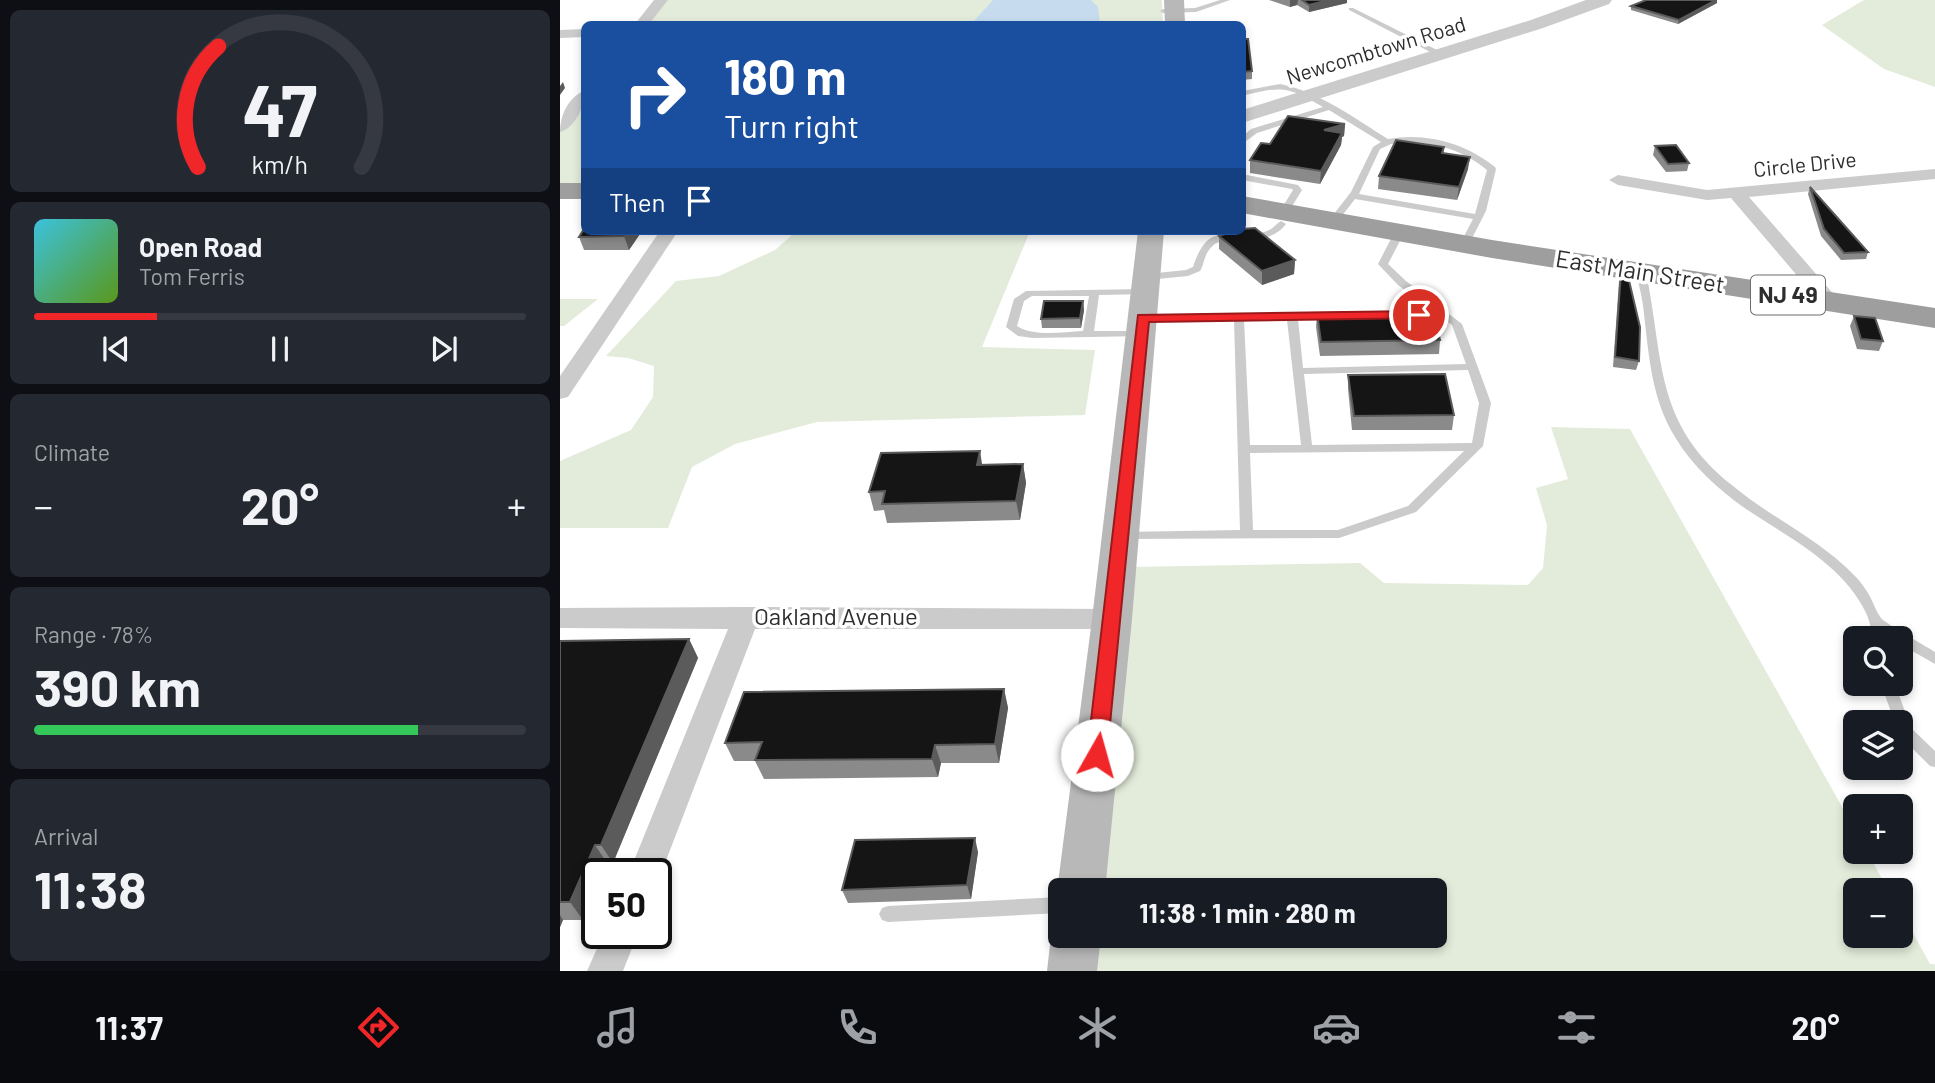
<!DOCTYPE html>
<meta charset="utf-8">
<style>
:root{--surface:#171b24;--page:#242831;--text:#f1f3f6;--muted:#9ea1a6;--line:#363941;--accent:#f02629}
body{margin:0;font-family:Barlow,sans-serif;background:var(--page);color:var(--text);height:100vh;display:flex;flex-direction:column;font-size:26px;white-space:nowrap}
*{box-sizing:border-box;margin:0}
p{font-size:23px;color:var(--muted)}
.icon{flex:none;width:38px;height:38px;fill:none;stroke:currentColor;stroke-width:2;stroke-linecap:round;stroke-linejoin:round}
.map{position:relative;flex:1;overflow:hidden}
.details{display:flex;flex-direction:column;gap:10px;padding:10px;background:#0d0f14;width:560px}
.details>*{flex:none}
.hud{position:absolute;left:21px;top:21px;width:665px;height:214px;border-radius:10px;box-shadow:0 4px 10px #0003;background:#1a4fa0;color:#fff;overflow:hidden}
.controls{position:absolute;left:1283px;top:626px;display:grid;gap:14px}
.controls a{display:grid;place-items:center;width:70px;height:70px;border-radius:10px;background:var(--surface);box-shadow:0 4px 10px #0003;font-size:35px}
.speed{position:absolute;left:21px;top:858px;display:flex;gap:14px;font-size:35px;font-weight:700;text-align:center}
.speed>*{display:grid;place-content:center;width:91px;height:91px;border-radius:50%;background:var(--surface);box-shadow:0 4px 10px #0003;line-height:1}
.speed .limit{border:4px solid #111;border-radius:10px;background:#fff;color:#111}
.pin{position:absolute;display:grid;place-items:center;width:60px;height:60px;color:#fff;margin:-30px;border:4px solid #fff;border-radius:50%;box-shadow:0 2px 7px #0007}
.me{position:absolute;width:77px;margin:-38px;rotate:7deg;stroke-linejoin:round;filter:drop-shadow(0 0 5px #0008)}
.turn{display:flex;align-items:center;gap:24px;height:147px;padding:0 28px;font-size:32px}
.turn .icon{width:91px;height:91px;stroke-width:2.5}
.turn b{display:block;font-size:49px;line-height:60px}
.then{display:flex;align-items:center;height:66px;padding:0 28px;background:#0003;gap:14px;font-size:26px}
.big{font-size:52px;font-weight:700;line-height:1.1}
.details .card{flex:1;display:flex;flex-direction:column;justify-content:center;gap:10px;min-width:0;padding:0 24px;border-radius:10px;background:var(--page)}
.details .dial{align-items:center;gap:0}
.dial svg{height:182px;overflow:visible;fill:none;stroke:var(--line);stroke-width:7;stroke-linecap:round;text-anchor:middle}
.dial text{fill:var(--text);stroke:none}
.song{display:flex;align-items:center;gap:21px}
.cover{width:84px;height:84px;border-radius:10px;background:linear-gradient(135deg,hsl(190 70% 55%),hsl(90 70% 35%))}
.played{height:7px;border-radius:4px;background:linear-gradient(90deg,var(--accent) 25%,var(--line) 25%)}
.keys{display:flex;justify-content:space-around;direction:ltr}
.heat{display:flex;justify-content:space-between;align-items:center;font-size:38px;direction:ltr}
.charge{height:10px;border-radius:5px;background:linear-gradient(90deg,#34c759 78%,var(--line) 0)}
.trip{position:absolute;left:488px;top:878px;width:399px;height:70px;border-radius:10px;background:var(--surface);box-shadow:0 4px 10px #0003;font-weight:700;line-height:70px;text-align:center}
.menu{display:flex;height:112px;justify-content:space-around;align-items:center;background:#090b0e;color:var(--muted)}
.menu .icon{width:49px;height:49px}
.menu .current{color:var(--accent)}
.menu b{font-size:32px;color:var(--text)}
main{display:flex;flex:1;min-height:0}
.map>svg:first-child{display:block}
.green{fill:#e3ecdb}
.water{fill:#c6dcee}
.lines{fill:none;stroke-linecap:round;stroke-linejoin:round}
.service{fill:#cbcbcb;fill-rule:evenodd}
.minor{fill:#cbcbcb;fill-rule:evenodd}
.tertiary{fill:#cbcbcb;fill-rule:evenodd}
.secondary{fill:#b8b8b8;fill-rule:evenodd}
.trunk{fill:#9e9e9e;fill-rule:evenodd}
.wall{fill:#8a8a8a}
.shaded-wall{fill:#5b5b5b}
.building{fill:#151515;stroke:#5b5b5b;stroke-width:2}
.route{fill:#f02629;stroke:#9c191b;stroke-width:2}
.labels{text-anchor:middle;stroke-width:7;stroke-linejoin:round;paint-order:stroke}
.far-street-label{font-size:21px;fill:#2e2e2e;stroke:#fff}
.shield{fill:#fff;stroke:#6d6d6d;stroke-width:2}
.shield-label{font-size:23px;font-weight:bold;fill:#2e2e2e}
.street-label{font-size:24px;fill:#2e2e2e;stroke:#fff}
</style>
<main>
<section class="details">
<div class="card dial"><svg viewBox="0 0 100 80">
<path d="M14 69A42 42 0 1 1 86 69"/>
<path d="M14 69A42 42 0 0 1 23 16" stroke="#f02629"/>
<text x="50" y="56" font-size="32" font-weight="700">47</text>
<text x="50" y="72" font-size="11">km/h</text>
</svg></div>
<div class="card">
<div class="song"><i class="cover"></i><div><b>Open Road</b><p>Tom Ferris</p></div></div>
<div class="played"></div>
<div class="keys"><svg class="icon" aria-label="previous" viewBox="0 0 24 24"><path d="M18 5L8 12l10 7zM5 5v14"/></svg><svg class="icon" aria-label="pause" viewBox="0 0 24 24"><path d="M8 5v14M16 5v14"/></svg><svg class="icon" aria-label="next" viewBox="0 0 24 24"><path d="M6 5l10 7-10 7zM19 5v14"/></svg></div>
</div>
<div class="card"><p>Climate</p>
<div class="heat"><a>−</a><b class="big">20°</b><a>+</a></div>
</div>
<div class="card"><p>Range · 78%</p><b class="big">390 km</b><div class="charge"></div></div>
<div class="card"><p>Arrival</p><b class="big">11:38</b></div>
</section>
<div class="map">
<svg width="1375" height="971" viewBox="0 0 1375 971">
<rect width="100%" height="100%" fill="#fff"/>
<g class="green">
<path d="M101,0H602L603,24H82Z"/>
<path d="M1304,0H1375V87L1324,69L1262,25Z"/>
<path d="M24,96V191H0V127Z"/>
<path d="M230,231H470L422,347L535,350L525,415L257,422L175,444L132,467L108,528H0V461L71,430L93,397L94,366L68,358L46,356L116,281L159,276L215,250L232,235Z"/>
<path d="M0,299H38L4,326H0Z"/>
<path d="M991,427L1070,429L1295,830V852H1307L1329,891H1295V936H1340L1341,911L1370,964H1375V971H526L530,936H875V891H535L569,567L800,563L824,583L968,585L983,568L987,525L976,488L1008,479Z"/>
</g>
<path class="water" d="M433,0H531L538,7L540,24H411Z"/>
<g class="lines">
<g class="service">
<path d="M660,0H670L636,12L603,13L600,11L603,9L635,8Z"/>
<path d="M789,8H793L885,54L878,56L789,10Z"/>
<path d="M720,84C760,92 794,118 828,139C866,132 905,143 935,167L936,169L926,211L908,246L905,247L900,244L913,219L795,199L778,221H772L770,219L791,192L813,147L821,142L769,110L697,133L682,144V137L691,129L763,107C727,86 722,86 682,96V91ZM844,142C875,142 903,150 927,170L915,214L799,194L820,149L831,144Z"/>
<path d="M682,174L738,185L742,190L728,213H722L720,211L733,190L732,189L682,180Z"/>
<path d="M721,221L726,224C704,253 664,227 649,250C644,256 644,265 640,271L628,276L587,280L582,277L587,274L626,270L633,267C650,215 672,244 707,231C713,229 716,224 721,221Z"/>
<path d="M838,232L843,235L828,264L846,281L902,324L931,403L923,446L856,512L779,538L559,539L558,536L564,532L680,530L674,320L583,321L579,320V316L771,313L776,316L775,318L738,319L743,368L906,364L892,325L881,317L838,318L833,315L838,312L873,311L838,285L818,264L833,235ZM684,320H727L741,445H690ZM908,370L919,403L912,443L752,445L744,374ZM904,451L848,506L778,530H693L690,453Z"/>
<path d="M1081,269L1086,272C1104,360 1094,424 1173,486C1204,512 1241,530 1273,556C1285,566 1298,577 1306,590C1312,598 1315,610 1321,618C1326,624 1366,646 1375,652V664L1340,644V639H1333L1326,634L1327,639H1313C1311,630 1310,621 1306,613C1284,565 1228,537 1186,509C1159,490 1132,466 1115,437C1092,400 1089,357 1084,314C1083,300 1079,286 1076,272Z"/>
<path d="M585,289L590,292L589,294L539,295L534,331H581L586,334L585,336L473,338L458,336L446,327L454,299L466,291ZM472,296H529L523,331C503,332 474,337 457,326L464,301Z"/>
<path d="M1321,684H1335L1351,728L1375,751V767L1370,766L1340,736V723H1335Z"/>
<path d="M500,897V913L328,922L322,920L319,914L322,908L328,906Z"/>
</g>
<g class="minor">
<path d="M94,0H108L89,24H75Z"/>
<path d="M24,29V37L0,38V30Z"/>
<path d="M24,91C25,106 16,127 0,132C0,116 8,97 24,91Z"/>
<path d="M1375,169V179L1189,197L1277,298L1280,302L1277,306H1263L1171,198L1147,200L1058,185L1049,180L1058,175L1147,190Z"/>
<path d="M100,231H118L8,397L0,399V376Z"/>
<path d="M186,607L552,609L562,612L566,619L562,626L552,629H195L97,884L96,873H69L168,629L0,628V608Z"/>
<path d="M44,933H78L63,971H27Z"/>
</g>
<path class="tertiary" d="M1026,0H1052L1049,4L983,28L682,123V110L971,20Z"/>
<g class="secondary">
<path d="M604,0H624L625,24H605Z"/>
<path d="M578,231H604L572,619L545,891H500V899L497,891L532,619Z"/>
<path d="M500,919V936H541L537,971H487L491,936Z"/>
</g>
<g class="trunk">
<rect x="0" y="183" width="24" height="16"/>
<path d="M682,196L932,240L1375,308V328L932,258L682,213Z"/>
</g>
</g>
<g class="wall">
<path d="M709,0H787V3L749,12L737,5L730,7Z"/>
<path d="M1086,0H1157V3L1118,24L1071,10V6Z"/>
<path d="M682,39L692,71V79L682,80Z"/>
<path d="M785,124L784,136L782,137L781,145L760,184L690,173V160L710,144Z"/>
<path d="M1095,146L1129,163L1127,171L1106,172L1093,155Z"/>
<path d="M884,147V153L908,169L897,200L818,189L819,176Z"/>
<path d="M1250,187L1308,252L1306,259L1281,260L1261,236L1248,194Z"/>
<path d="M82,231L69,250H24L19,237Z"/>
<path d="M659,236L735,260L734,274L702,285L659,249Z"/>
<path d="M1061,272L1079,361L1076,370L1053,367L1059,281Z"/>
<path d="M523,301L524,310L521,328H482L481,319Z"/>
<path d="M757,313L855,316L880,340L879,354L760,356L756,327Z"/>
<path d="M1294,316L1323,341L1319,351L1297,349L1290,326Z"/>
<path d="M788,375L894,415L892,430H792L788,389Z"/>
<path d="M463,464L466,483L460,520L327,523L324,510L314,511L309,492Z"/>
<path d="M129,639L138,658L53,863H47L43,873H37V887L23,920H3L0,927V641Z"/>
<path d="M444,689L448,708L439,763H381L378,777L204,779L195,761H174L165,743Z"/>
<path d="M418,852L411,899L288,903L282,890Z"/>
</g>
<g class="shaded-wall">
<path d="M730,0H738L737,5L730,7Z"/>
<path d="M769,0H787V3L749,12V5Z"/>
<path d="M1156,0H1157V3L1118,24L1119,20Z"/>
<path d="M3,82L5,88L0,95V86Z"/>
<path d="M785,124L784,136L782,137L781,145L760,184L764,130Z"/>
<path d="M910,157L908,169L897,200L899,187Z"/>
<path d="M68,231H82L69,250L64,236Z"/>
<path d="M735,260L734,274L702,285V271Z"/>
<path d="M523,301L524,310L521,328L520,318Z"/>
<path d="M420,451L423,470L417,465Z"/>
<path d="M463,464L466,483L460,520L456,501Z"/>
<path d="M129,639L138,658L53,863L41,845Z"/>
<path d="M444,689L448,708L439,763L435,744Z"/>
<path d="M375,745L381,763L378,777L372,759Z"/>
<path d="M415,838L418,852L411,899L407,885Z"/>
<path d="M35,845L47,863L43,873H37V887L23,920L10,902Z"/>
<path d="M0,915L3,920L0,927Z"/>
</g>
<g class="building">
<path d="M742,0H769L749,5Z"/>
<path d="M1086,0H1156L1119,20L1071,6Z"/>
<path d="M682,39H688L692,71L682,72Z"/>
<path d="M728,116L785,124L764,130L782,133L761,171L690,160L701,143L710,144Z"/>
<path d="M836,140L884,147L882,153L910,157L899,187L819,176Z"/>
<path d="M1116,145L1129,163L1108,164L1095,146Z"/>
<path d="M1250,187L1308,252L1284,253L1264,229Z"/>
<path d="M695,228L735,260L702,271L659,236L673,231H682V229Z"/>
<path d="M24,229V231H68L64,236L19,237Z"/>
<path d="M1061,272H1067L1080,327L1079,361L1055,357Z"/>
<path d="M484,301H523L520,318L481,319Z"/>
<path d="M854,312L855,316L874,315L880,340L761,342L757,313Z"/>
<path d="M1294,316L1315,318L1323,341L1301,339Z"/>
<path d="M885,374L894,415L794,416L788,375Z"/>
<path d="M420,451L417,465L463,464L456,501L322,504L325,491L309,492L321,453Z"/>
<path d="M129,639L41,845H35L10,902H0V641Z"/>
<path d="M444,689L435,744L375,745L372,759L195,760L202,742L165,743L184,692Z"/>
<path d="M415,838L407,885L282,890L295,840Z"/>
</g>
<path class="route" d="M859,311L864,312V318L589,322L547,755L544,761L537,763L530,761L527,755L578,315Z"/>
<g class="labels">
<g class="far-street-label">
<text transform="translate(816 51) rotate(-17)" y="7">Newcombtown Road</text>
<text transform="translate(1245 165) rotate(-6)" y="7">Circle Drive</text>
</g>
<rect class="shield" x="1191" y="275.5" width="74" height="39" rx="5"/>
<g class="shield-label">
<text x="1228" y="303">NJ 49</text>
</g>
<g class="street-label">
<text transform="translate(1080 272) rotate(9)" y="8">East Main Street</text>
<text x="276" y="625">Oakland Avenue</text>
</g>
</g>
</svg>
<div class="controls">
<a><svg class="icon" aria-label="search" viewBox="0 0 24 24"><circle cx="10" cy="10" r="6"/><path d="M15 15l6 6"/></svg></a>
<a><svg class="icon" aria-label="layers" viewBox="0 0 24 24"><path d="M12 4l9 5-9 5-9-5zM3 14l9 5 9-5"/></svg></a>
<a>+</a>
<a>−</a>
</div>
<div class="speed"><div class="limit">50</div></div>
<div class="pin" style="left:859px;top:315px;background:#d93025"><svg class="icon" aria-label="arrive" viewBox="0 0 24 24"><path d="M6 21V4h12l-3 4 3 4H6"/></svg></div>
<svg class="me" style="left:537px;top:755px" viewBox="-20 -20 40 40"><circle r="19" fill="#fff"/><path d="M0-13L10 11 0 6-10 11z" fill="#f02629"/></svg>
<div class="trip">11:38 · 1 min · 280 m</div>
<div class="hud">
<div class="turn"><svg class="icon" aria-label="right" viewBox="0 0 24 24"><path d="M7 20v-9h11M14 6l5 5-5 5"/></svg><div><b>180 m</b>Turn right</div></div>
<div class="then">Then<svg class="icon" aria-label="arrive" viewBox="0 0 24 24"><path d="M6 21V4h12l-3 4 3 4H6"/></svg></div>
</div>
</div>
</main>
<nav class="menu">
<b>11:37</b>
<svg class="icon current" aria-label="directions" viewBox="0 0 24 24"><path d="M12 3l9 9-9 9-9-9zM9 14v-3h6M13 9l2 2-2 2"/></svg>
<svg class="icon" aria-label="music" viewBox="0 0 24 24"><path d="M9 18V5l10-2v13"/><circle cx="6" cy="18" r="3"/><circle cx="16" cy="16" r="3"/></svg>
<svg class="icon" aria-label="phone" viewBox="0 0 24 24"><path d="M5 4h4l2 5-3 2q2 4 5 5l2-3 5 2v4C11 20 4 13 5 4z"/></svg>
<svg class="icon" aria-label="climate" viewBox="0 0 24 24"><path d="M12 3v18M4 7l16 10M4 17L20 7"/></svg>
<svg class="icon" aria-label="car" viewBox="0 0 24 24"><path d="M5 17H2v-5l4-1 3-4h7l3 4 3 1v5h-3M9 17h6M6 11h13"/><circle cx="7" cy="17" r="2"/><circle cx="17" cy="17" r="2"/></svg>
<svg class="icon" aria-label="filters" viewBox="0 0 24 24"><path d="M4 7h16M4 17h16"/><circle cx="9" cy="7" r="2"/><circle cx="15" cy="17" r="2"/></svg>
<b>20°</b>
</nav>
